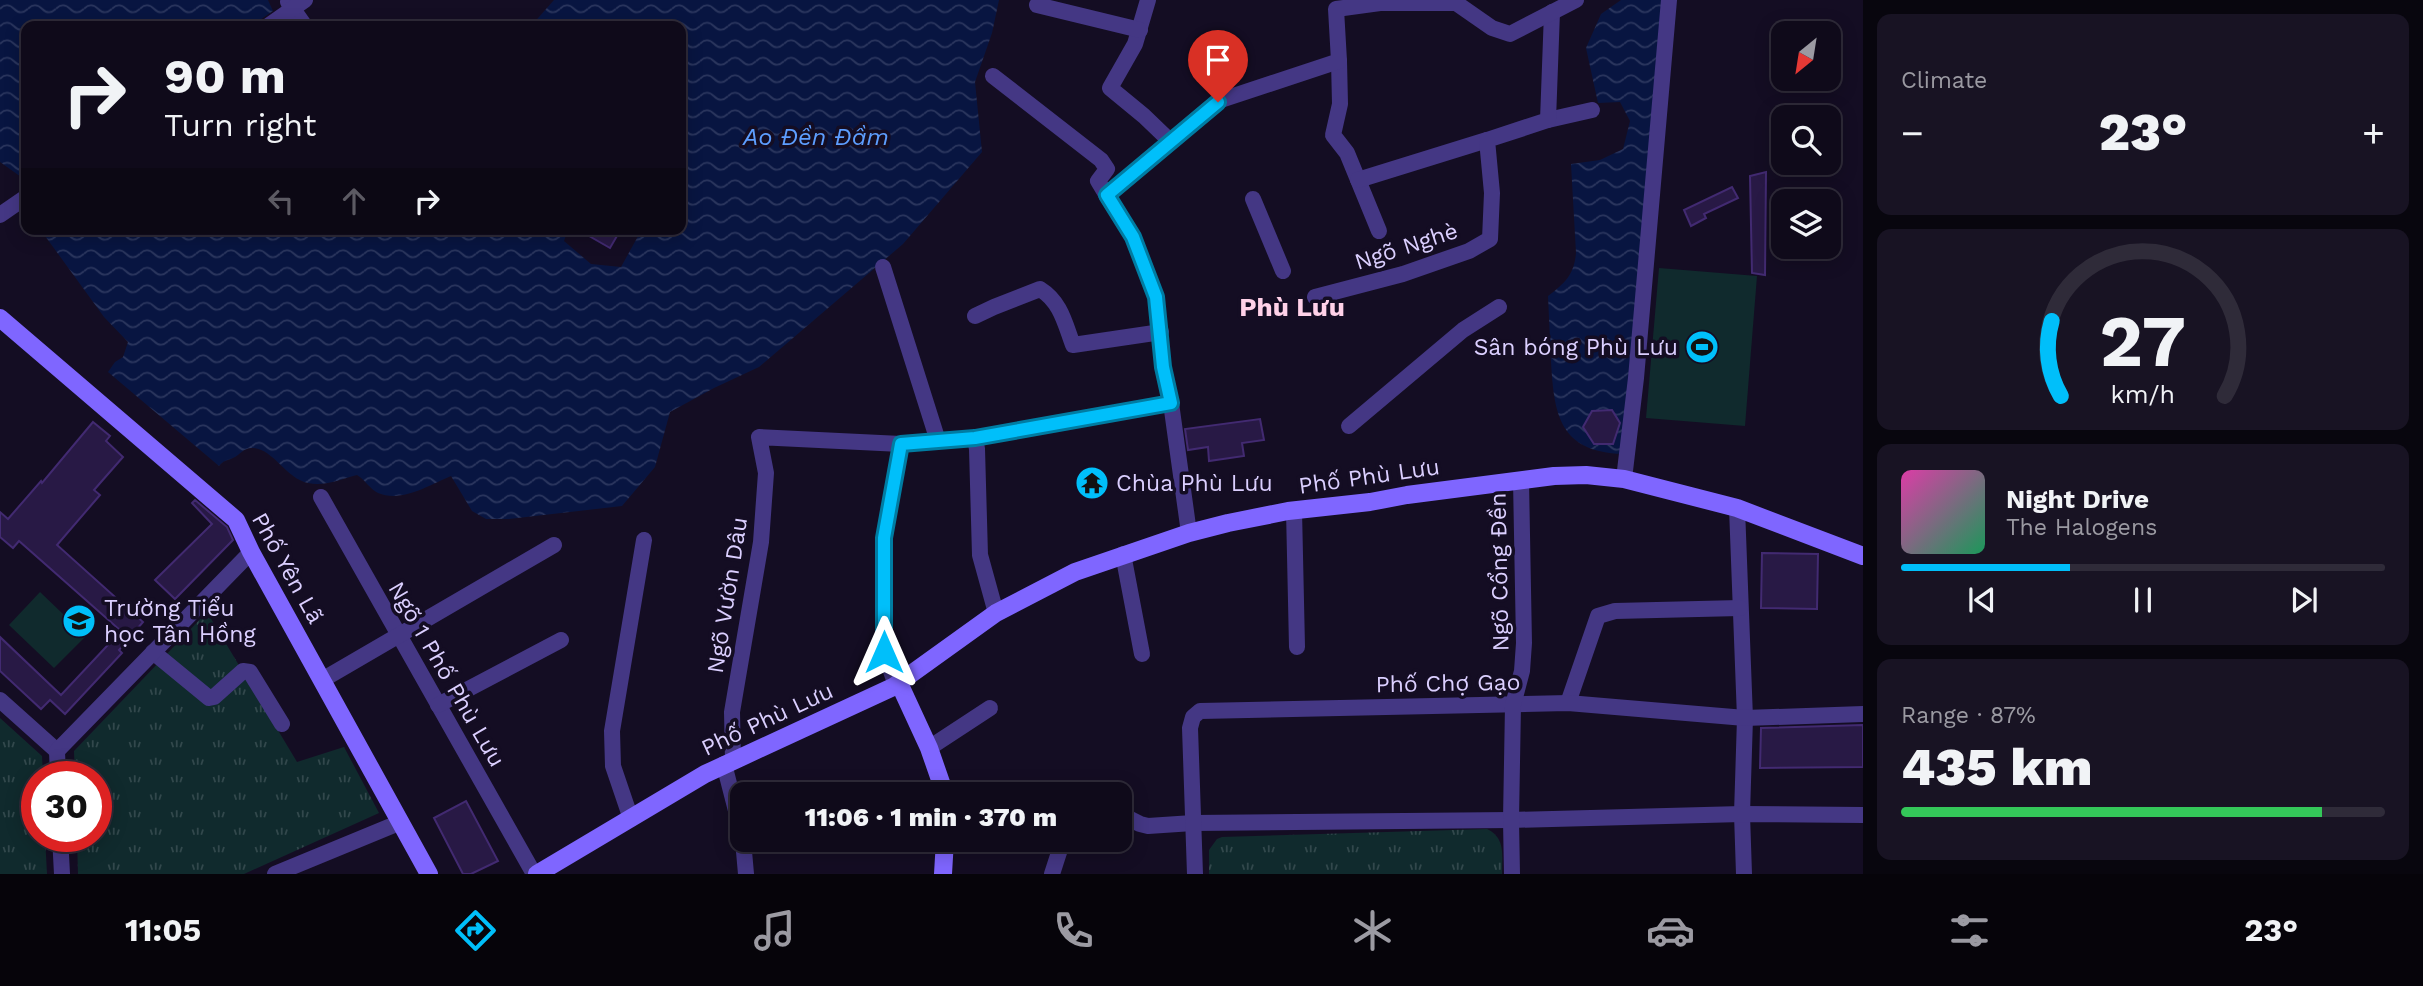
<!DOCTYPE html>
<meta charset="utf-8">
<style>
:root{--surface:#0f0a1a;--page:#181323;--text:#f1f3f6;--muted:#9b9aa2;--line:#2f2b39;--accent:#00bffa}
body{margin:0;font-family:"Work Sans",sans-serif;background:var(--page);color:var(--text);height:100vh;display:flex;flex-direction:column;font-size:26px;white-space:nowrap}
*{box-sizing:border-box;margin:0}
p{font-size:23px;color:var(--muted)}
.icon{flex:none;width:38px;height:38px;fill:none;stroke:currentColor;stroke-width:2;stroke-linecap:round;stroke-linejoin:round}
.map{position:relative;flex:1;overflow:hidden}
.sheet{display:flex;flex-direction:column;gap:14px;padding:14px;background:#08060e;width:560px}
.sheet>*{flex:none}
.banner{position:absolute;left:21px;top:21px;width:665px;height:214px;border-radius:14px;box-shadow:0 4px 18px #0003,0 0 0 2px var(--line);background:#0f0a1a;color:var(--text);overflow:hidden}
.needle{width:46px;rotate:210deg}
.buttons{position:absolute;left:1771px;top:21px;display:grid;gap:14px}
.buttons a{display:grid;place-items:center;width:70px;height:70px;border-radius:14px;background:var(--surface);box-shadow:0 4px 18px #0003,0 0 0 2px var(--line);font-size:35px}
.speed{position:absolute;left:21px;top:761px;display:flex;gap:14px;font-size:35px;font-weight:700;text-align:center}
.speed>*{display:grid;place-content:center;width:91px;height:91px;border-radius:50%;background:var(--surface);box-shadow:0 4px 18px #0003,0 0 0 2px var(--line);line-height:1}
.speed .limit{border:10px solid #d22;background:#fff;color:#111}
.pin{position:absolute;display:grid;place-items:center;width:60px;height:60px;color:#fff;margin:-72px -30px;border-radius:50% 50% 50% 0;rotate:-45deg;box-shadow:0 0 7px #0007}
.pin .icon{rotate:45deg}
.me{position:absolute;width:77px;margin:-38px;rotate:0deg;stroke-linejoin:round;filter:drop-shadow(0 0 5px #0008)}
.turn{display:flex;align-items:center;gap:24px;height:147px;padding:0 28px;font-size:32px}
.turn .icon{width:91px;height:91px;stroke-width:2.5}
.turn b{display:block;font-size:49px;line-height:60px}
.lanes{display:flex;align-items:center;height:66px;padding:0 28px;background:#0003;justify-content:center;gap:35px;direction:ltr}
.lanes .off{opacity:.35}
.big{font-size:52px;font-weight:800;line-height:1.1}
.sheet .tile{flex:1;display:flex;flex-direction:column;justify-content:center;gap:10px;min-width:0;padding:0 24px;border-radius:14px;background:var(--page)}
.sheet .dial{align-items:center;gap:0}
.dial svg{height:182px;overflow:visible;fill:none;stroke:var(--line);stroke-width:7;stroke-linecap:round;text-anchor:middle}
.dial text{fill:var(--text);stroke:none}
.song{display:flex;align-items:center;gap:21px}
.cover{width:84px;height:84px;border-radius:10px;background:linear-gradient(135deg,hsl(320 70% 55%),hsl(150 70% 35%))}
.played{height:7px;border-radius:4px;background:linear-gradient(90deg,var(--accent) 35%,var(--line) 35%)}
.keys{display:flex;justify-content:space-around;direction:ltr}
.heat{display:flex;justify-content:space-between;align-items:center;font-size:38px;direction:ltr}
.charge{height:10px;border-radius:5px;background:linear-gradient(90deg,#34c759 87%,var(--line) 0)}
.trip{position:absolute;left:730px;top:782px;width:402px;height:70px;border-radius:14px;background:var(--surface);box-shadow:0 4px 18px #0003,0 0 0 2px var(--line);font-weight:800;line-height:70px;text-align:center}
.tabs{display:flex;height:112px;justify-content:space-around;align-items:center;background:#06040a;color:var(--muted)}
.tabs .icon{width:49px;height:49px}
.tabs .active{color:var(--accent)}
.tabs b{font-size:32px;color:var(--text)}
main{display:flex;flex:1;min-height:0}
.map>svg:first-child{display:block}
.grass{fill:url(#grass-tufts)}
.garden{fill:#102a2d}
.water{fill:url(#water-waves)}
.building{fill:#281945;stroke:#422a71;stroke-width:2}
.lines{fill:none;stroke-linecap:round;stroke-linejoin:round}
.street{stroke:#443784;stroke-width:16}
.secondary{stroke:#7f66ff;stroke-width:18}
.route-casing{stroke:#007ca2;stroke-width:18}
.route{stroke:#00bffa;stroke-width:12}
.labels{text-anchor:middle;stroke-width:7;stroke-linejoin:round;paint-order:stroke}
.street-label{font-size:23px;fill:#dbcfff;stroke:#140d23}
.poi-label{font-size:23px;fill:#dbcfff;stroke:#140d23;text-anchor:start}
.water-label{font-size:24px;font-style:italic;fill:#5d9eff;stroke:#140d23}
.quarter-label{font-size:26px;font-weight:bold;fill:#ffd1e8;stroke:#140d23}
</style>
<main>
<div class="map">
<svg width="1863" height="874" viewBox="0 0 1863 874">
<defs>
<pattern id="grass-tufts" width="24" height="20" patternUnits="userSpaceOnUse" patternTransform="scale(1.75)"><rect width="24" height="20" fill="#102a2d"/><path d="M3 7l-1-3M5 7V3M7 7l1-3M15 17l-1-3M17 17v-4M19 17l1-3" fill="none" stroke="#32484c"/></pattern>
<pattern id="water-waves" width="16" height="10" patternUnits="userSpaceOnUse" patternTransform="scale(1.75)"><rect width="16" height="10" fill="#081541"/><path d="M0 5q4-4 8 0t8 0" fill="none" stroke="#2b365e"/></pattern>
</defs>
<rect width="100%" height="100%" fill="#140d23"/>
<g class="grass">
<path d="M207,612L297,762L344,747L379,813L244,874H78L77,837L96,836V777H75L74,751Z"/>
<path d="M0,718L42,756L43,777H37V836L45,837L47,874H0Z"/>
<path d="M1487,829C1506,838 1502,856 1502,874H1209V850L1217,839L1222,837Z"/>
</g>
<g class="garden">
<path d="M1659,268L1757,276L1745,426L1646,418Z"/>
<path d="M40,592L86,636L54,668L9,625Z"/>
</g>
<g class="water">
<path d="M0,0H268L273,11L251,26H26V177L24,179L0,162Z"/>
<path d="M554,0H999L992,33L975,82L982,152L903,244L759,367L714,388L670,412L655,467L622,506L509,519H486L472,511L451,476C429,485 402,503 378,493C370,489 365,480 357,475C341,479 325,487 308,483C286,479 273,448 252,448C243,448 240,455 233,458C226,461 224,460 219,466L108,372L115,362L123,357L128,342L104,317L40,229H568L564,241L591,264L621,267L642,229H681V26H531Z"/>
<path d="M1621,0H1662L1623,454C1559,452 1554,414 1551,361C1550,340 1549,318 1548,296C1565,283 1574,275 1576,253L1571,164L1600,160L1623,149L1630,121L1620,102L1598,103L1586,48L1601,14Z"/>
</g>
<g class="building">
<path d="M1766,172L1765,275L1752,273L1750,176Z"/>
<path d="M1732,187L1738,198L1704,214L1706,218L1691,226L1684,210Z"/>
<path d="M577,229H621L610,248Z"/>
<path d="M1612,410L1620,423L1613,444H1594L1583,427L1592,411Z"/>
<path d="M1260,419L1264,440L1242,443L1244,456L1209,461L1208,447L1188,450L1185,429Z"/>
<path d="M93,422L110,436L106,441L123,457L94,490L100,495L57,545L143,622L119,650L122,653L65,714L50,700L41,709L0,671V637L61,695L121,631L19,541L13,548L0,537V512L8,519L41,481L42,483Z"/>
<path d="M195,500L227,527L233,540L175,599L155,580L212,524L192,503Z"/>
<path d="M1762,553L1818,554L1817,609L1761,608Z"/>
<path d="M1863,725V767L1760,768L1761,728Z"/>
<path d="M466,801L498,861L471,874H463L434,818Z"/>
</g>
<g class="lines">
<g class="street">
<path d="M1148,0L1135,44L1110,88L1144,116L1170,141"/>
<path d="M288,2L305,26"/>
<path d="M1037,5L1140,30"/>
<path d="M268,26L305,0"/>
<path d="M1339,61L1340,104L1333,135L1347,153L1379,231"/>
<path d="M993,76L1101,160L1107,169L1098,181L1107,196"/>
<path d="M1548,120L1592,110"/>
<path d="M1358,180L1487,140"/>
<path d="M1253,199L1283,271"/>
<path d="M0,215L26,197"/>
<path d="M883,267L938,441"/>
<path d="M1315,297L1403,274L1469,251L1490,239L1492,193L1487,140L1548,120L1552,12"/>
<path d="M975,316L994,307L1040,289C1061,302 1065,324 1073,345L1161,332"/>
<path d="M1349,426L1463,330L1499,307"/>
<path d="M1624,479L1636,378L1669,0"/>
<path d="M321,497L534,874"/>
<path d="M1737,508L1745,718L1742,814L1744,874"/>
<path d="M1294,510L1297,647"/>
<path d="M1189,533L1171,403L1163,367L1156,297L1133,237L1107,196L1218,101L1339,61L1336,9L1380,3H1456L1492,28L1510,34L1576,0"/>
<path d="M1123,554L1142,654"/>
<path d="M996,613L980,555L977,449L975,438L1171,403"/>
<path d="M153,652L209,698L214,697L243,671L250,672L282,724"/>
<path d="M322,680L554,545"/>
<path d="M896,685L884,652V538L901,444"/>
<path d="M0,700L57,751"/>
<path d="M1568,703L1598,616L1615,611L1740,608"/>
<path d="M438,705L561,640"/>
<path d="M929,748L990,708"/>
<path d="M733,761L732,712L761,542L766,473L759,437L901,444L975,438"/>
<path d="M724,764L742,834"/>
<path d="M58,777L57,751L251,552"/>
<path d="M1120,814L1140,824L1148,826L1193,823L1511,820L1742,814L1863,815"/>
<path d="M631,819L613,766L612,731L644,540"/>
<path d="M60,836L62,874"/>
<path d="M743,840L746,874"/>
<path d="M275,874L401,822"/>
<path d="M1052,874L1063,840"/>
<path d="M1195,874L1190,728L1193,717L1200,711L1568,703L1745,718L1863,714"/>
<path d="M1512,874L1511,820L1513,705L1522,671L1524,643L1521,480"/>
</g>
<g class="secondary">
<path d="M0,318L236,520L251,552L429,874"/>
<path d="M899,683L929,748L945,794"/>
<path d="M537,874L705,774L893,687L996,613L1075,572L1189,533L1228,523L1288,511L1370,502L1407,495L1554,476L1586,475L1624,479L1737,508L1863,556"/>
<path d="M943,874L945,840"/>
</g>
</g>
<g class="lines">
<defs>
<path id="route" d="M884,652V538L901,444L975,438L1171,403L1163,367L1156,297L1133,237L1107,195L1218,102"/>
</defs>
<use href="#route" class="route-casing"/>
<use href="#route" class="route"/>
</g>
<defs>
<symbol id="stadium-disc" viewBox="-11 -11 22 22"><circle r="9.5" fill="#00bffa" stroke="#140d23"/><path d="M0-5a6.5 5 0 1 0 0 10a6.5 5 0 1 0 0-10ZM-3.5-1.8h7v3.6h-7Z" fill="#111"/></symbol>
<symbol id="temple-disc" viewBox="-11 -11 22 22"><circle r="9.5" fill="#00bffa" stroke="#140d23"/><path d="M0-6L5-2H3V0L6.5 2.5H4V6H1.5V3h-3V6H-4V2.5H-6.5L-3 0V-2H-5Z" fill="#111"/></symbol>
<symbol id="school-disc" viewBox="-11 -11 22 22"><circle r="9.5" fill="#00bffa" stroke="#140d23"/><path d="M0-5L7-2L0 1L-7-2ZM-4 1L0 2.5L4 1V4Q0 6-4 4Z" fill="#111"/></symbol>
</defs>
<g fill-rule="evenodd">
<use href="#stadium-disc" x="1683" y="328" width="38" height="38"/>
<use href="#temple-disc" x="1073" y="464" width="38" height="38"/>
<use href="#school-disc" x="60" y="602" width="38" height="38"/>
</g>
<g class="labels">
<g class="street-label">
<text transform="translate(1406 246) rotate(-18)" y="8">Ngõ Nghè</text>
<text transform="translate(1369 476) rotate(-8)" y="8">Phố Phù Lưu</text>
<text transform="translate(288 568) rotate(61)" y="8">Phố Yên Lã</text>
<text transform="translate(1499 572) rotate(-91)" y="8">Ngõ Cổng Đền</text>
<text transform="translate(727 595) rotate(-81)" y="8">Ngõ Vườn Dâu</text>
<text transform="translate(447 674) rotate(60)" y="8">Ngõ 1 Phố Phù Lưu</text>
<text transform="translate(1448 683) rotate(-1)" y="8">Phố Chợ Gạo</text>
<text transform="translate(767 719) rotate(-25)" y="8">Phố Phù Lưu</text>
</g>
<g class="poi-label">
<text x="1678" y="355" text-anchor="end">Sân bóng Phù Lưu</text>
<text x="1116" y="491">Chùa Phù Lưu</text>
<text x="104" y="616">Trường Tiểu<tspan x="104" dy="26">học Tân Hồng</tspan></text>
</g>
<g class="water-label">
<text x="816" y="145">Ao Đền Đầm</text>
</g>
<g class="quarter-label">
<text x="1292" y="316">Phù Lưu</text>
</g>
</g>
</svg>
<div class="buttons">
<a><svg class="needle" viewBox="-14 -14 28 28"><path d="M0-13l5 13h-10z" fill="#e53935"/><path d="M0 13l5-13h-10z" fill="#9b9aa2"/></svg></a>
<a><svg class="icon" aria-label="search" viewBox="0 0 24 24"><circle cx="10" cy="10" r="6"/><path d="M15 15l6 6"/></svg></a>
<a><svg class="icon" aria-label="layers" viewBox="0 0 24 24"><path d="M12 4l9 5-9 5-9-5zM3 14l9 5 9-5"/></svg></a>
</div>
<div class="speed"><div class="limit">30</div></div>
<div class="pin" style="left:1218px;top:102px;background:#d93025"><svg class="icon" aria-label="arrive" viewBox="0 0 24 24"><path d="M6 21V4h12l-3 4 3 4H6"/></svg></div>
<svg class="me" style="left:884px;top:652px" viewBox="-20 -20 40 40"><path d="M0-17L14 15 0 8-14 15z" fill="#00bffa" stroke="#fff" stroke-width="4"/></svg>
<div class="trip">11:06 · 1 min · 370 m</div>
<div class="banner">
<div class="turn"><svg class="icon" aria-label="right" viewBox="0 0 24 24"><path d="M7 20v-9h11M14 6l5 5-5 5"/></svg><div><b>90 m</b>Turn right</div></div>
<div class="lanes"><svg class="icon off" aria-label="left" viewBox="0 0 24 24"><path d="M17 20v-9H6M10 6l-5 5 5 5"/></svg><svg class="icon off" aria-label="ahead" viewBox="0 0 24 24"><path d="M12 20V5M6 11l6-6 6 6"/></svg><svg class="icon" aria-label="right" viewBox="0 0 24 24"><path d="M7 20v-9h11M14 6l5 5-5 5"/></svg></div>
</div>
</div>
<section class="sheet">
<div class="tile"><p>Climate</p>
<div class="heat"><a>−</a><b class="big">23°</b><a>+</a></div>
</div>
<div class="tile dial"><svg viewBox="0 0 100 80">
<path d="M14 69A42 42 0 1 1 86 69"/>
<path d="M14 69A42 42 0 0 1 10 36" stroke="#00bffa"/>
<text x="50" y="56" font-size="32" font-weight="700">27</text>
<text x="50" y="72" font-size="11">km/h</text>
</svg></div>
<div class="tile">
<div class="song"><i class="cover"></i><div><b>Night Drive</b><p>The Halogens</p></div></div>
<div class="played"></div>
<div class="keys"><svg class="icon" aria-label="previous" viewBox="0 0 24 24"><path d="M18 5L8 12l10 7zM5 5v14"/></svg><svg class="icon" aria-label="pause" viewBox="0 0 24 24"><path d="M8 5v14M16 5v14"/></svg><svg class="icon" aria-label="next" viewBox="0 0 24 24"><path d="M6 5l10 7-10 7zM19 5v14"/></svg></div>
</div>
<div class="tile"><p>Range · 87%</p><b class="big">435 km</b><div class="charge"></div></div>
</section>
</main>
<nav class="tabs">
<b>11:05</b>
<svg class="icon active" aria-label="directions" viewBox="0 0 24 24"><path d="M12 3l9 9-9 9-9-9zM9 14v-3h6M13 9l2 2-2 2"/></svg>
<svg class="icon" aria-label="music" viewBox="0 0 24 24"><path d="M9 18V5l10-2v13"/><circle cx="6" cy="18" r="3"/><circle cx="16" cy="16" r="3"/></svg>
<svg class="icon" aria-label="phone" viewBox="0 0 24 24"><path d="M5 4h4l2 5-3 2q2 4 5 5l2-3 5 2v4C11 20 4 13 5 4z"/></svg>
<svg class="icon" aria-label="climate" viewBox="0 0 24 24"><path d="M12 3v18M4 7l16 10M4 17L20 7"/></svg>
<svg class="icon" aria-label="car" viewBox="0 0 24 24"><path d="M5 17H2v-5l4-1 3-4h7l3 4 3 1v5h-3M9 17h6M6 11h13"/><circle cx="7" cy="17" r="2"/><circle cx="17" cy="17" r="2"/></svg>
<svg class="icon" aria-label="filters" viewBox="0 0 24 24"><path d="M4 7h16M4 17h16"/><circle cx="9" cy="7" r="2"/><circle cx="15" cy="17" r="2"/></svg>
<b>23°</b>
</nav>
